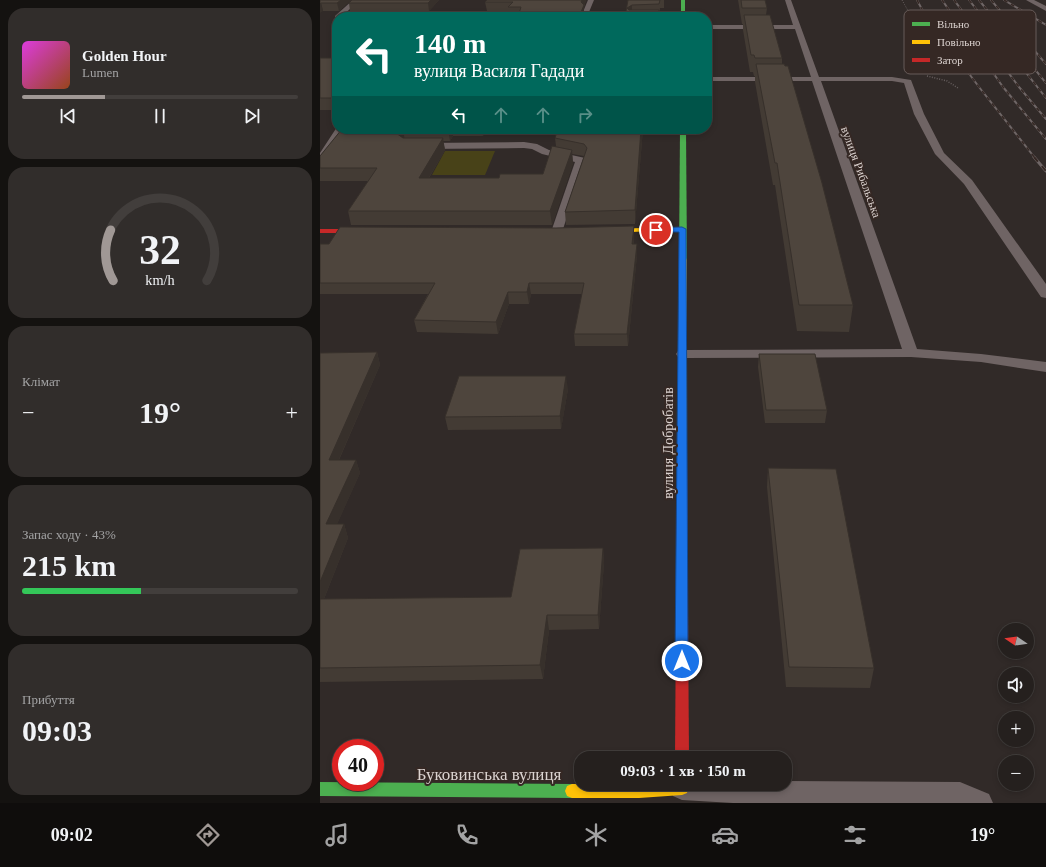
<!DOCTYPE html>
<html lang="uk">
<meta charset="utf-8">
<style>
:root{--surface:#25201e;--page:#312d2b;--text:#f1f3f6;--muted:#a3a3a4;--line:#423e3c;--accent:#a09895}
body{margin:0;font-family:"Times New Roman",serif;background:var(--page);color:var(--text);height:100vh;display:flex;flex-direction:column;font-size:15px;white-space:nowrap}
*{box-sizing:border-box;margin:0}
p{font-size:13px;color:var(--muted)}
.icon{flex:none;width:22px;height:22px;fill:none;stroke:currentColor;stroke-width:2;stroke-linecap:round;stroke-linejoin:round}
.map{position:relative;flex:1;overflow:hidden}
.panel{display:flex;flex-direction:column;gap:8px;padding:8px;background:#141210;width:320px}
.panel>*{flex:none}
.banner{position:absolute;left:12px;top:12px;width:380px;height:122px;border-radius:16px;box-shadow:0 2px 6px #0003,0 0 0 1px var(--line);background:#00695c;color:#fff;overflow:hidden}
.needle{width:26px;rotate:283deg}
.tools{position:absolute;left:678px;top:623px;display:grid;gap:8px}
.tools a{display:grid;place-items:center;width:36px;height:36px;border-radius:50%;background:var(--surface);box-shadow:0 2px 6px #0003,0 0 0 1px var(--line);font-size:20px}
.speed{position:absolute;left:12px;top:739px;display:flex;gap:8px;font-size:20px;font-weight:700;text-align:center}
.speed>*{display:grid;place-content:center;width:52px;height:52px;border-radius:50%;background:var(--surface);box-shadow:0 2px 6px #0003,0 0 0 1px var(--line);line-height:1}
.speed .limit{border:6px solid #d22;background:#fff;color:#111}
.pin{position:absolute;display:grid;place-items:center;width:34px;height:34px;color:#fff;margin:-17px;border:2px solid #fff;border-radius:50%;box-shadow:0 1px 4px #0007}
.me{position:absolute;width:44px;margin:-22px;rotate:0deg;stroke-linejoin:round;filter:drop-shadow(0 0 3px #0008)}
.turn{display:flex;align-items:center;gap:14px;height:84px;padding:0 16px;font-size:18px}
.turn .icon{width:52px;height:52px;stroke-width:2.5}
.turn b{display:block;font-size:28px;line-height:34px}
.lanes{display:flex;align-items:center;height:38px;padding:0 16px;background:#0003;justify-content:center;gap:20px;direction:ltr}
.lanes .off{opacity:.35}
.big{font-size:30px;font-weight:800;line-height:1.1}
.panel .widget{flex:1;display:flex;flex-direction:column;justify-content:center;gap:6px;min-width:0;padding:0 14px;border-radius:16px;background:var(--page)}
.panel .dial{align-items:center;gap:0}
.dial svg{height:104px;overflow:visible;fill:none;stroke:var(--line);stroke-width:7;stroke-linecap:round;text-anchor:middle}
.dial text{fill:var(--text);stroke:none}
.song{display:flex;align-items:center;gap:12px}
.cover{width:48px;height:48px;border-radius:6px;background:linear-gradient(135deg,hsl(300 70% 55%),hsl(20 70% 35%))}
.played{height:4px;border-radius:2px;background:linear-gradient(90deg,var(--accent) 30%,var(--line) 30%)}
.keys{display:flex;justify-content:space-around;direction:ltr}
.heat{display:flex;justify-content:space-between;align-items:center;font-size:22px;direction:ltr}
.charge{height:6px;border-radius:3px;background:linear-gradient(90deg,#34c759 43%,var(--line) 0)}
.trip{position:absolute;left:254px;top:751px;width:218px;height:40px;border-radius:16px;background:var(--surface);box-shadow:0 2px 6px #0003,0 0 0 1px var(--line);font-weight:800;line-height:40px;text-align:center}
.dock{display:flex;height:64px;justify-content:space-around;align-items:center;background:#0f0d0c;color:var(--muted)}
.dock .icon{width:28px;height:28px}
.dock .on{color:var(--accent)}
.dock b{font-size:18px;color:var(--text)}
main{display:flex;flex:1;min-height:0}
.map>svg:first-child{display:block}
.green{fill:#484218}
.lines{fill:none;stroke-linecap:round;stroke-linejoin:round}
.path-far1{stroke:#675f5f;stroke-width:1;stroke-dasharray:1 1.5;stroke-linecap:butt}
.path{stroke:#675f5f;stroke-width:1.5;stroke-dasharray:1 1.5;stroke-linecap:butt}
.lane{fill:#6f6464;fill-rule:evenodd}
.fast{fill:#4caf50;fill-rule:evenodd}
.slow{fill:#ffc107;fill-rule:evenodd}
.jam{fill:#c62828;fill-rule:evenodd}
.rail-far1-casing{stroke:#6f6666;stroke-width:2}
.rail-casing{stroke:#6f6666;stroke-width:3}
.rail-far1{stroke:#352824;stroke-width:1.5;stroke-dasharray:4;stroke-linecap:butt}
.rail{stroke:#352824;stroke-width:2;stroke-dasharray:6;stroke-linecap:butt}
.wall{fill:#433b34}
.shaded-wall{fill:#37302b}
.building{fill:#4e453d;stroke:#37302b}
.route{fill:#1a73e8;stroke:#114b97}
.labels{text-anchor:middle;stroke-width:4;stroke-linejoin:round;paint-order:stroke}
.far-street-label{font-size:12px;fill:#dcd3d0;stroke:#352824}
.street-label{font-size:14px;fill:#dcd3d0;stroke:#352824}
.near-street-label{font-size:17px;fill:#dcd3d0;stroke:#352824}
.key{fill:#352824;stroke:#675b58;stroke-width:1}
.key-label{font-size:11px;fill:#dcd3d0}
</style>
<main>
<section class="panel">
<div class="widget">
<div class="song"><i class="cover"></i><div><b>Golden Hour</b><p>Lumen</p></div></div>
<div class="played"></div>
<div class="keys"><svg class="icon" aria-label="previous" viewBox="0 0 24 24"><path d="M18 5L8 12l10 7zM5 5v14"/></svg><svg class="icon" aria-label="pause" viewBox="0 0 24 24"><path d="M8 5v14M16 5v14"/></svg><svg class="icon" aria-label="next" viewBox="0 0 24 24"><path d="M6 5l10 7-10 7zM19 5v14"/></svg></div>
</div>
<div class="widget dial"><svg viewBox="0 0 100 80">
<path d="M14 69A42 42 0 1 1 86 69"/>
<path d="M14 69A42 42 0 0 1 12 30" stroke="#a09895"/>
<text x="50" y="56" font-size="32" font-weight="700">32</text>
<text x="50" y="72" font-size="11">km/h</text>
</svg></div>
<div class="widget"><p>Клімат</p>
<div class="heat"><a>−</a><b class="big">19°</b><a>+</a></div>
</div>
<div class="widget"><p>Запас ходу · 43%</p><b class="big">215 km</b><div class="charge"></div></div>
<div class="widget"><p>Прибуття</p><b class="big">09:03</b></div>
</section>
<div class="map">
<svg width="726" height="803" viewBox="0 0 726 803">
<rect width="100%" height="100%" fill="#312a28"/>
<path class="green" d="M125,151H175L165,175H112Z"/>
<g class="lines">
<path class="path-far1" d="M582,0L600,32L590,48L585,62"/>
<path class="path" d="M607,76L627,81L638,88"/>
<g class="lane">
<path d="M33,0H40L21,17L15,18V16Z"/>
<path d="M268,0H274L269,12L266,14L263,12Z"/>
<path d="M465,0H471L499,77H572L591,80L604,114L624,153L652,180L726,284V298L721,297L644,184L615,154L594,114L584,83L572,81H501L597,349L661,354L726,362V372L661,362L591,357L363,358L358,357L356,354L358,351L363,350L582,349L492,81H387V77H491L475,29H387V25H473Z"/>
<path d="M706,0H714L726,6V11Z"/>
<path d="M363,14L365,15L366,17H309L312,15Z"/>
<path d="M17,127V129H25L4,163L0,164V153Z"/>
<path d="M204,142L217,144L229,150L265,158L266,160L241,235H233L231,232L255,162L222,154L212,149L204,148L103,149L98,146L103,143Z"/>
<path d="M465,781L640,782L669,794L673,803H413L362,800L353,796L349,788L351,784H465Z"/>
</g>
<g class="fast">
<rect x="361" y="0" width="4" height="17"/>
<path d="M360,129H366L367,260L363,262L359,260Z"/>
<path d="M0,782L252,784L257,786L259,791L257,796L252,798L0,796Z"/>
</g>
<g class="slow">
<path d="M362,227L364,228V230L284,233L281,231L284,229Z"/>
<path d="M360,258H366L367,260V465L362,468L357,465Z"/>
<path d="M252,784H369L367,793L362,795L319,798H252L247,796L245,791L247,786Z"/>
</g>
<g class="jam">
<path d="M0,229H47L50,231L47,233H0Z"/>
<path d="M362,462L367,465L369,758H355L357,465Z"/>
</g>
<defs>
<g id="rail-far1">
<path d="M597,0L605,15L659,87L715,158"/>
<path d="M622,0L683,87L726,139"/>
<path d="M634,0L699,87L726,119"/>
<path d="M649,0L726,98"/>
<path d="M659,0L726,83"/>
<path d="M671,0L726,64"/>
<path d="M684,0L726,25"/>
</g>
<path id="rail" d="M714,157L726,171"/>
</defs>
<use href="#rail-far1" class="rail-far1-casing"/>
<use href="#rail" class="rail-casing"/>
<use href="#rail-far1" class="rail-far1"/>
<use href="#rail" class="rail"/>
</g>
<g class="wall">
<path d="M0,0H31L19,11H3Z"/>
<path d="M119,0L109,11H30L29,3Z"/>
<path d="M167,0H266L264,7V15L263,17H198V16H189V11H167L165,2Z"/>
<path d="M308,0H344V8H340L339,17H305Z"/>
<path d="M418,0H445L447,8L446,15L462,58V64L533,305L529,332L477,331L455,185H453L435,82V76H434L433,72H430L423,30V24H422Z"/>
<rect x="0" y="58" width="17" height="52"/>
<path d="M22,129H167L163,136H133L130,141H123L125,150L109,178H179L223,174L236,146L235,138L323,129L315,224L246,225L245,212L264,156L252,154L253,163L232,225H31L28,211L48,181H0V156Z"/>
<path d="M314,226V244L317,255L308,346H255L254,334L262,294H211L209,304H189L178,334L97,332L94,320L108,294H0V244H9L236,228Z"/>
<path d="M57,352L60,365L19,460H36L40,473L17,524H24L28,538L4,599L191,597L283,548L284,563L279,629L229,630L223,679L0,682V353Z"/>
<path d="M439,354L507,410L505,423H445L438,367Z"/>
<path d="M248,389L241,429L128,430L125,417Z"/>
<path d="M448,468L554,668L550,688L466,687L447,487Z"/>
</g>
<g class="shaded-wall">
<path d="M21,0H31L19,11L17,3Z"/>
<path d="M111,0H119L109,11L108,3Z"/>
<path d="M262,0H266L264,7V15L263,17H259L261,2Z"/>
<path d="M1,3L3,11L0,13V4Z"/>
<path d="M312,5V14L307,8Z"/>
<path d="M83,129L85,142L76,133Z"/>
<path d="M128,129H132L133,136L130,141Z"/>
<path d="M162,129H167L163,136Z"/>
<path d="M321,129H323L315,224V210Z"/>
<path d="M123,138L125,150L101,191L99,178Z"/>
<path d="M252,150L253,163L232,225L230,211Z"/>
<path d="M314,226V237L313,255L312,244Z"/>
<path d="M317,244V255L308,346L307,334Z"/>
<path d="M209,283L211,294L209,304L207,292Z"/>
<path d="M188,292L189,304L178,334L176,322Z"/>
<path d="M57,352L60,365L13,473L9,460Z"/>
<path d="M246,376L248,389L241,429L240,416Z"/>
<path d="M36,460L40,473L11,538L6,524Z"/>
<path d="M24,524L28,538L0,609V582Z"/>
<path d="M283,548L284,563L279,629L278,615Z"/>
<path d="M227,615L229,630L223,679L220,665Z"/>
</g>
<g class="building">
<path d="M0,0H21L17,3H1L0,4Z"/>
<path d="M32,0H111L108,3H29Z"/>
<path d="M167,0H262L261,2L264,5L259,17H198L201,7H188L193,2H165Z"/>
<path d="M308,0H340L339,4L312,5L307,8L309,10H339L338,17H305Z"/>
<path d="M421,0H445L447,8H422Z"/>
<path d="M424,15H450L462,58H435L434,55H431Z"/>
<rect x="0" y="58" width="17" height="40"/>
<path d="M436,64H464L465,66H468L502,183L533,305H479L457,163H455Z"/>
<path d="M22,129H101H83L76,133L83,138H123L99,178H179L180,174H223L232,146L252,150L230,211H28L57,168H0V156Z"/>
<path d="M238,129H321L315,210L245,212L267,148L264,144L235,138Z"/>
<path d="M314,226L312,244H317L307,334H254L264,283H209L207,292H188L176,322L94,320L115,283H0V244H9L20,227L236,228Z"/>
<path d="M57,352L9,460H36L6,524H24L0,582V353Z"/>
<path d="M439,354H495L507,410H446Z"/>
<path d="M139,376H246L240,416L125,417Z"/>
<path d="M448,468L516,469L554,668L469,667Z"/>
<path d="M283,548L278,615H227L220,665L0,668V599L191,597L200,549Z"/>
</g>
<path class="route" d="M362,227L366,229L368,661L366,665L362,666L357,665L355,661L359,232H336L333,230L336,228Z"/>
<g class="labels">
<g class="far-street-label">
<text transform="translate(541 172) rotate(70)" y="4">вулиця Рибальська</text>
</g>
<g class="street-label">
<text transform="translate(348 443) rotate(-90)" y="5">вулиця Добробатів</text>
</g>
<g class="near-street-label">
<text x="169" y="780">Буковинська вулиця</text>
</g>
</g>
<rect x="584" y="10" width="132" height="64" rx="6" class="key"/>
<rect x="592" y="22" width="18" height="4" fill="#4caf50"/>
<rect x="592" y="40" width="18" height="4" fill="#ffc107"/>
<rect x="592" y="58" width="18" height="4" fill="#c62828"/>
<g class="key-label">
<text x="617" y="28">Вільно</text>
<text x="617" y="46">Повільно</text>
<text x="617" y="64">Затор</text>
</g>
</svg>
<div class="tools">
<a><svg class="needle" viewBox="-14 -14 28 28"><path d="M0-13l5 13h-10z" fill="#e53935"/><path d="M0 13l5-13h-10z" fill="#a3a3a4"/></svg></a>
<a><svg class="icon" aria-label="sound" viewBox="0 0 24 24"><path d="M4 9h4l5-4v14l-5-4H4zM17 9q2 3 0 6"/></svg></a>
<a>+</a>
<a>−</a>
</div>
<div class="speed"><div class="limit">40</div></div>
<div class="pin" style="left:336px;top:230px;background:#d93025"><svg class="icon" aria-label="arrive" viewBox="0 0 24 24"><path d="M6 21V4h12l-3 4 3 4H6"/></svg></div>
<svg class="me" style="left:362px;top:661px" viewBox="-20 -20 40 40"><circle r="17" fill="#1a73e8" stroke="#fff" stroke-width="3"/><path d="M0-11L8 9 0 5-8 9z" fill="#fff"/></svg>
<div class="trip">09:03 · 1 хв · 150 m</div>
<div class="banner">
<div class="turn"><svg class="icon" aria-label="left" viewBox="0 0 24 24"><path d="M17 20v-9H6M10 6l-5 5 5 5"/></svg><div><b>140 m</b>вулиця Василя Гадади</div></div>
<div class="lanes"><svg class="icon" aria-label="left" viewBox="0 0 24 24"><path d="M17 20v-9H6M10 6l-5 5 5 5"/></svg><svg class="icon off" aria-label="ahead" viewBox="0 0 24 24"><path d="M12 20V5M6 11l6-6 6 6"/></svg><svg class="icon off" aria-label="ahead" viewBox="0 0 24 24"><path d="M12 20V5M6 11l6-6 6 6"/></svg><svg class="icon off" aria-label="right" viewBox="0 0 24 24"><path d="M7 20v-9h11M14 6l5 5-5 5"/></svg></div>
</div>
</div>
</main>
<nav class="dock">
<b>09:02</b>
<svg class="icon on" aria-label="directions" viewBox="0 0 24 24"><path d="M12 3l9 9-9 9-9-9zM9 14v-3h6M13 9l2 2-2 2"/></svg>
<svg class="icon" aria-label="music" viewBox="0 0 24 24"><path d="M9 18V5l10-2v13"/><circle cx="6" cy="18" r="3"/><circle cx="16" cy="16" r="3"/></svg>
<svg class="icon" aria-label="phone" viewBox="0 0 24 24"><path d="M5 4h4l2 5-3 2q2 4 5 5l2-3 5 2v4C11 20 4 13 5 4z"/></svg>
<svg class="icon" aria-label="climate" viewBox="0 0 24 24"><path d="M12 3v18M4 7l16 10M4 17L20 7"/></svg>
<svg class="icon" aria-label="car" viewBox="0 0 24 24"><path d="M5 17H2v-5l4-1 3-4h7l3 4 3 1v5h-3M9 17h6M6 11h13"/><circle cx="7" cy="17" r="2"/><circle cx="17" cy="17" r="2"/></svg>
<svg class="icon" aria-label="filters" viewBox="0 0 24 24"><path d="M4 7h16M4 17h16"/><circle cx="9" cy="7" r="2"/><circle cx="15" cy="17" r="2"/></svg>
<b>19°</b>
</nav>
